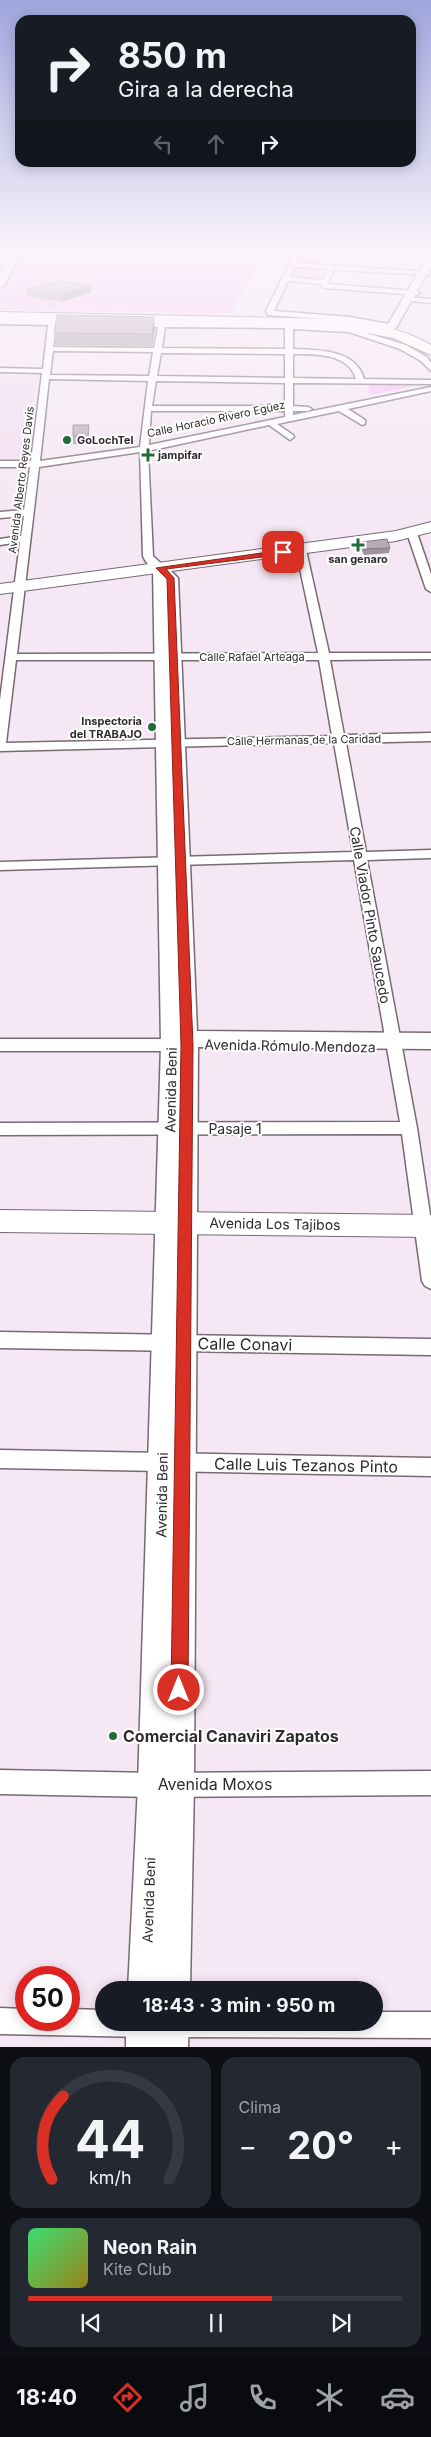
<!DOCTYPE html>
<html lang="es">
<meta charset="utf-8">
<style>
:root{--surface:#171b24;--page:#242831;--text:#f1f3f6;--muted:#9ea1a6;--line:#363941;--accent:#d93025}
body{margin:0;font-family:Inter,sans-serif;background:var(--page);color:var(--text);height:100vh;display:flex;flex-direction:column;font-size:19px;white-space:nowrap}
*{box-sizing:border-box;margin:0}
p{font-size:16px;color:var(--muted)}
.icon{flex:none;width:28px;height:28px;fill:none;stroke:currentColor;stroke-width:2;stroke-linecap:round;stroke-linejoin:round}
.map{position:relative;height:2047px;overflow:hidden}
.panel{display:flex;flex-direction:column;gap:10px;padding:10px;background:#0d0f14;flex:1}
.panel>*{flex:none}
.top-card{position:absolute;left:15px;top:15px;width:401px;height:152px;border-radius:15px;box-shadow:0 2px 12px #0003;background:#171b24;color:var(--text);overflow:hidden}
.speed{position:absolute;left:15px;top:1966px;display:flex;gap:10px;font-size:25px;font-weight:700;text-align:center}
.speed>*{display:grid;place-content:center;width:65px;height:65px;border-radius:50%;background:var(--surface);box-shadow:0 2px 12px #0003;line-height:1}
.speed .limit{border:8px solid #d22;background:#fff;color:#111}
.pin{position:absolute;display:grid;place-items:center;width:42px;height:42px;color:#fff;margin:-21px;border-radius:10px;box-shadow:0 2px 8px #0006}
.me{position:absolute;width:55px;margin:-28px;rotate:0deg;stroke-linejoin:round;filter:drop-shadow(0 0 4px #0008)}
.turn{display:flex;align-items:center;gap:18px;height:105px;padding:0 20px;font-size:22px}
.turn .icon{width:65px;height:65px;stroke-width:2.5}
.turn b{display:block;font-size:35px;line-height:42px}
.lanes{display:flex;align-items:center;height:48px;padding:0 20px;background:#0003;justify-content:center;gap:25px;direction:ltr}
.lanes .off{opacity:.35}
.big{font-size:38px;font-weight:700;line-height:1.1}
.panel .widget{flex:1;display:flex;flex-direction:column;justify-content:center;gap:8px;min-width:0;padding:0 18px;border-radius:15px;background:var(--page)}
.panel .dial{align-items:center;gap:0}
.dial svg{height:130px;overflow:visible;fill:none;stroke:var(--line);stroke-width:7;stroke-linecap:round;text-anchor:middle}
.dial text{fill:var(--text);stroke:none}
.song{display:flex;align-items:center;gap:15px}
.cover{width:60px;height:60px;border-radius:8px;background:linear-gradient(135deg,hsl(140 70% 55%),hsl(50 70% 35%))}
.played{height:5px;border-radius:2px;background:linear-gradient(90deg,var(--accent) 65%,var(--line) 65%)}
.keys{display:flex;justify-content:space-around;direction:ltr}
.heat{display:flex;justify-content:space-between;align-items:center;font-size:28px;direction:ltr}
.panel .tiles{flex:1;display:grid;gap:10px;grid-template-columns:1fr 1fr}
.widget:last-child{grid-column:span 2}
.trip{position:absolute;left:95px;top:1981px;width:288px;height:50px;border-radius:25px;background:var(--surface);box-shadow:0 2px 12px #0003;font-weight:700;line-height:50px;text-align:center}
.menu{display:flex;height:80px;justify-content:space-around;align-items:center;background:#090b0e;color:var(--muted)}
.menu .icon{width:35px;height:35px}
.menu .selected{color:var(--accent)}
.menu b{font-size:22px;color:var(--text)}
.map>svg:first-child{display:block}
.built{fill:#f2ddf0}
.green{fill:#fabbf4}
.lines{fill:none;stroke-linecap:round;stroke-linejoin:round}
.street-casing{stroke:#776a75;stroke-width:3}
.secondary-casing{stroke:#776a75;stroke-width:3}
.primary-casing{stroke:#776a75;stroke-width:2}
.highway-casing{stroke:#776a75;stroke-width:2}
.street{fill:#fff;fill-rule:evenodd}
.secondary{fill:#fff;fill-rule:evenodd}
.primary{fill:#fff;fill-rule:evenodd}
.highway{fill:#fff;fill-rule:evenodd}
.wall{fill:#9e929d}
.shaded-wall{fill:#81777f}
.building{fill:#b8aab6;stroke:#81777f}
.route{fill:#d93025;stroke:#8d1f18}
.poi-dot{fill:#236b38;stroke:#fff;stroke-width:2}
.labels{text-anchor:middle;stroke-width:4;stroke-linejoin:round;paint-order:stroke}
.far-street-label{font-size:11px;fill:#302b30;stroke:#fff}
.far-poi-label{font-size:11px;font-weight:bold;fill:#302b30;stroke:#fff;text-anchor:start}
.street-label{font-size:14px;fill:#302b30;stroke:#fff}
.near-street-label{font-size:16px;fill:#302b30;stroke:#fff}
.near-poi-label{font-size:16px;font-weight:bold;fill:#302b30;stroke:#fff;text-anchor:start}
</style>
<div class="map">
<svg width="431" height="2047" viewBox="0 0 431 2047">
<rect width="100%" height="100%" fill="#f5e7f3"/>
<path class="built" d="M0,375L38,376L23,458L0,459Z"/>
<g class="green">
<path d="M19,252H265L231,313L1,310L0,293Z"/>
<path d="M291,269L327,271L323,280L287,278Z"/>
<path d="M368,383L425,384L369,395Z"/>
</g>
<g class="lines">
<defs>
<g id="street">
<path d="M295,252H301L296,263L428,272L431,275L334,270L328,284L416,291L420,293L416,295L324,288L321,286V284L288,281L274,311L350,317L394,325L395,327L391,329L350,321L268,315L266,311ZM294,267L327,269L323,280L289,277Z"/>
<path d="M410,297L431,299V303L410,301Z"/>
<path d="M50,315H56V321H75L79,323L75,325H56L53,347L154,348L158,327L133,326L132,324L136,322L285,324L289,319H292L293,324L350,328L406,345L427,357L431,363V371L421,361L400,349L349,332L293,329V349C318,350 356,349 364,379L431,380V384L293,383V406L308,407L312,409L308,411H293V415L431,387V391L348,409L365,420V424L362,425L339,411L277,424L293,435L294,437L290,440L269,425L148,451L153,556L164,566V570C154,572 146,564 143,556L140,452L39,467L17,654L318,653L296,550L301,547L306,550L329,653H431V659L330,660L344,735L431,733V741L346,743L366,852L431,850V858L367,860L417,1128L431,1221V1289L425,1286L422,1281L402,1134L0,1135V1123L400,1122L354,860L0,870V862L353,852L334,743L0,751V700L20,542L0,545V539L21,536L24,516L0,518V512L24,510L30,467H0V461H31L42,373L0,372V368L43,369L48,325L0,324V320H49ZM165,327L285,328V349L162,348ZM53,351L153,352L149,376L50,375ZM161,353L285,354V378L157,376ZM293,354C314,354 349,353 356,379L293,378ZM49,379L148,381L140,447L40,461ZM156,381L285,383V406H152ZM151,411H285V417L149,445ZM16,660H319L332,736L6,743Z"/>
<path d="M412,530L417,533L431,574V592L426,589L407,533Z"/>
<path d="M0,1039H172L177,1041L180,1045L177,1049L172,1051H0Z"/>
<path d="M0,1332L431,1339V1355L0,1348Z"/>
<path d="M0,1450L431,1458V1476L0,1468Z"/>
<path d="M0,1770L154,1773L431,1771V1795L154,1797L0,1794Z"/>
<path d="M0,2008L26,2009V2020H69V2009L104,2010V2022H374V2012H431V2038L169,2037L160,2033L157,2027L155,2033L146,2037L0,2034Z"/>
</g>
<g id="secondary">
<path d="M10,252H20L5,285L0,288V274Z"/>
<path d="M431,256V267L394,331L393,333H385L384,331L426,259Z"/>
<path d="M160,564L165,565L178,578L197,1031L431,1033V1049L198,1047L194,1784L190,1990H128L138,1785L161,1045L153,568Z"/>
<path d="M126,2022H189L188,2047H126Z"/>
</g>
<g id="primary">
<path d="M431,522V532L396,541L0,594V584L396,531Z"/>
<path d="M0,1210L431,1215V1237L0,1232Z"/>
</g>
<path id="highway" d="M0,312L337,319C369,323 403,328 431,345V355L393,338L337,327L0,320Z"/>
</defs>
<use href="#street" class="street-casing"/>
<use href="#secondary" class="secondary-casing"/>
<use href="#primary" class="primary-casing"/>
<use href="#highway" class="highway-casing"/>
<use href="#street" class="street"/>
<use href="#secondary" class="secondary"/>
<use href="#primary" class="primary"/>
<use href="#highway" class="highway"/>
</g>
<g class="wall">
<path d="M27,289L91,293L62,301L46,300L27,296Z"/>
<path d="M155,329L152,346L55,345L54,333Z"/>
<path d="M89,433V444H73V436Z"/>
<path d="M361,542L390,548L389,553L364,555L361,548Z"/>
</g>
<g class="shaded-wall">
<path d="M91,286V293L62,301V294Z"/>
<path d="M154,317L155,329L152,346V334Z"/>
</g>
<g class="building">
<path d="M60,281L91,286L62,294H46L27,289Z"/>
<path d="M57,315L154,317L152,334L54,333Z"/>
<path d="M73,425H89L88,436H73Z"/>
<path d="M387,539L390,548L364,549L361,542Z"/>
</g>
<linearGradient id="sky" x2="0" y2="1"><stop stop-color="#9fa4dd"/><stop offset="0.47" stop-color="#faf4fa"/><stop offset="1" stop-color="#faf4fa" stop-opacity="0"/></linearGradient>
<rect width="431" height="538" fill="url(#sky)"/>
<path class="route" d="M283,550L286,551V554L166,569L174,578L193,1045L188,1690L185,1696L179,1698L173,1696L171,1690L181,1045L167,579L156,568Z"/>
<g class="poi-dot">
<circle cx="67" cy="440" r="5"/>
<path d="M145.5 447.5h5v5h5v5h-5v5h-5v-5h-5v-5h5z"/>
<path d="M355.5 537.5h5v5h5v5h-5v5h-5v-5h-5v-5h5z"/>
<circle cx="152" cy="727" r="5"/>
<circle cx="113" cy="1736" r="5"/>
</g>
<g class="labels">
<g class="far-street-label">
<text transform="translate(216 419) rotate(-12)" y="4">Calle Horacio Rivero Egüez</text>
<text transform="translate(21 480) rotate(-83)" y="4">Avenida Alberto Reyes Davis</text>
<text x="252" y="661">Calle Rafael Arteaga</text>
<text transform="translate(304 740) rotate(-1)" y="4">Calle Hermanas de la Caridad</text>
</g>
<g class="far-poi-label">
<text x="77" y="444">GoLochTel</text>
<text x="158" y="459">jampifar</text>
<text x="358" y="563" text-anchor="middle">san genaro</text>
<text x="142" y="725" text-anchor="end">Inspectoria<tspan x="142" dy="13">del TRABAJO</tspan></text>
</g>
<g class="street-label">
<text transform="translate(370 915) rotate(80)" y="5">Calle Viador Pinto Saucedo</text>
<text transform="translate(290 1046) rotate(1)" y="5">Avenida Rómulo Mendoza</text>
<text transform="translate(171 1090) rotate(-89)" y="5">Avenida Beni</text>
<text x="235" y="1134">Pasaje 1</text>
<text transform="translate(275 1224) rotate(1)" y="5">Avenida Los Tajibos</text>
<text transform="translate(162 1495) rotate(-89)" y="5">Avenida Beni</text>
<text transform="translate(149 1900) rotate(-88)" y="5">Avenida Beni</text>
</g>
<g class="near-street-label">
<text transform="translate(245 1344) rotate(1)" y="6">Calle Conavi</text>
<text transform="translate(306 1465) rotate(1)" y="6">Calle Luis Tezanos Pinto</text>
<text x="215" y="1790">Avenida Moxos</text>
</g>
<g class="near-poi-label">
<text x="123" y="1742">Comercial Canaviri Zapatos</text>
</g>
</g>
</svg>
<div class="speed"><div class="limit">50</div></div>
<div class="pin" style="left:283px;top:552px;background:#d93025"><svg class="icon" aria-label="arrive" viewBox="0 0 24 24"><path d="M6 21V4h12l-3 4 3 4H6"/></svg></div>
<svg class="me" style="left:179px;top:1690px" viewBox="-20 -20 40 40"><circle r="17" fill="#d93025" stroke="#fff" stroke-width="3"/><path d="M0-11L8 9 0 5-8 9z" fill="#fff"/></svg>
<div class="trip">18:43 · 3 min · 950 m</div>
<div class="top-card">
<div class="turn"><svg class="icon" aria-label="right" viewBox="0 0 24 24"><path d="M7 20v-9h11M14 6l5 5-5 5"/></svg><div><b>850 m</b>Gira a la derecha</div></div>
<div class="lanes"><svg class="icon off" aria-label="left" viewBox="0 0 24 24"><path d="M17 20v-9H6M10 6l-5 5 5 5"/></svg><svg class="icon off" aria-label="ahead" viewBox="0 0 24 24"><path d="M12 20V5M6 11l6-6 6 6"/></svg><svg class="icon" aria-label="right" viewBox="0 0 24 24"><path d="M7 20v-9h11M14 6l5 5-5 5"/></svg></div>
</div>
</div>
<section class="panel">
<div class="tiles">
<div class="widget dial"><svg viewBox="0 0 100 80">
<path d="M14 69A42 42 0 1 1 86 69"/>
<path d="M14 69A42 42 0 0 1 21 18" stroke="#d93025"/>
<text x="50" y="56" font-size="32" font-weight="700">44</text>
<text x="50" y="72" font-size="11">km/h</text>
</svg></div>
<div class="widget"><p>Clima</p>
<div class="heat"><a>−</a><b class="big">20°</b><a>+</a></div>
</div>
<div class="widget">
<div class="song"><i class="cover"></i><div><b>Neon Rain</b><p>Kite Club</p></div></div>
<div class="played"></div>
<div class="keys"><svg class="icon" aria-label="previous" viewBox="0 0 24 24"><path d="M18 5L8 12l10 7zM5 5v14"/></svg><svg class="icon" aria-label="pause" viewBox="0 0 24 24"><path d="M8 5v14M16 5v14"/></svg><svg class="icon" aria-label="next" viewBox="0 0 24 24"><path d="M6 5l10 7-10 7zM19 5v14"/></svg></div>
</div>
</div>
</section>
<nav class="menu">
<b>18:40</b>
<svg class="icon selected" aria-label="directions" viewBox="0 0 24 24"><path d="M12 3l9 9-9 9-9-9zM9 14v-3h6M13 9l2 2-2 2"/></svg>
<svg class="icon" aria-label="music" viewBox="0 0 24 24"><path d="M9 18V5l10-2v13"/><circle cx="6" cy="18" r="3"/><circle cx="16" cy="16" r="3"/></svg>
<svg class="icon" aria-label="phone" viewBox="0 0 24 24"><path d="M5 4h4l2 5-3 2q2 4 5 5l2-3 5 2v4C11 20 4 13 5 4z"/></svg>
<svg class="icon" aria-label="climate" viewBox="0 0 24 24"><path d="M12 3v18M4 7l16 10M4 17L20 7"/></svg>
<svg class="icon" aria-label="car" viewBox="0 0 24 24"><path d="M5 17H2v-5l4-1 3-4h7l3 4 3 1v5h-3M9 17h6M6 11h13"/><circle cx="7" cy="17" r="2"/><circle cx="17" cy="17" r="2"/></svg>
</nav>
